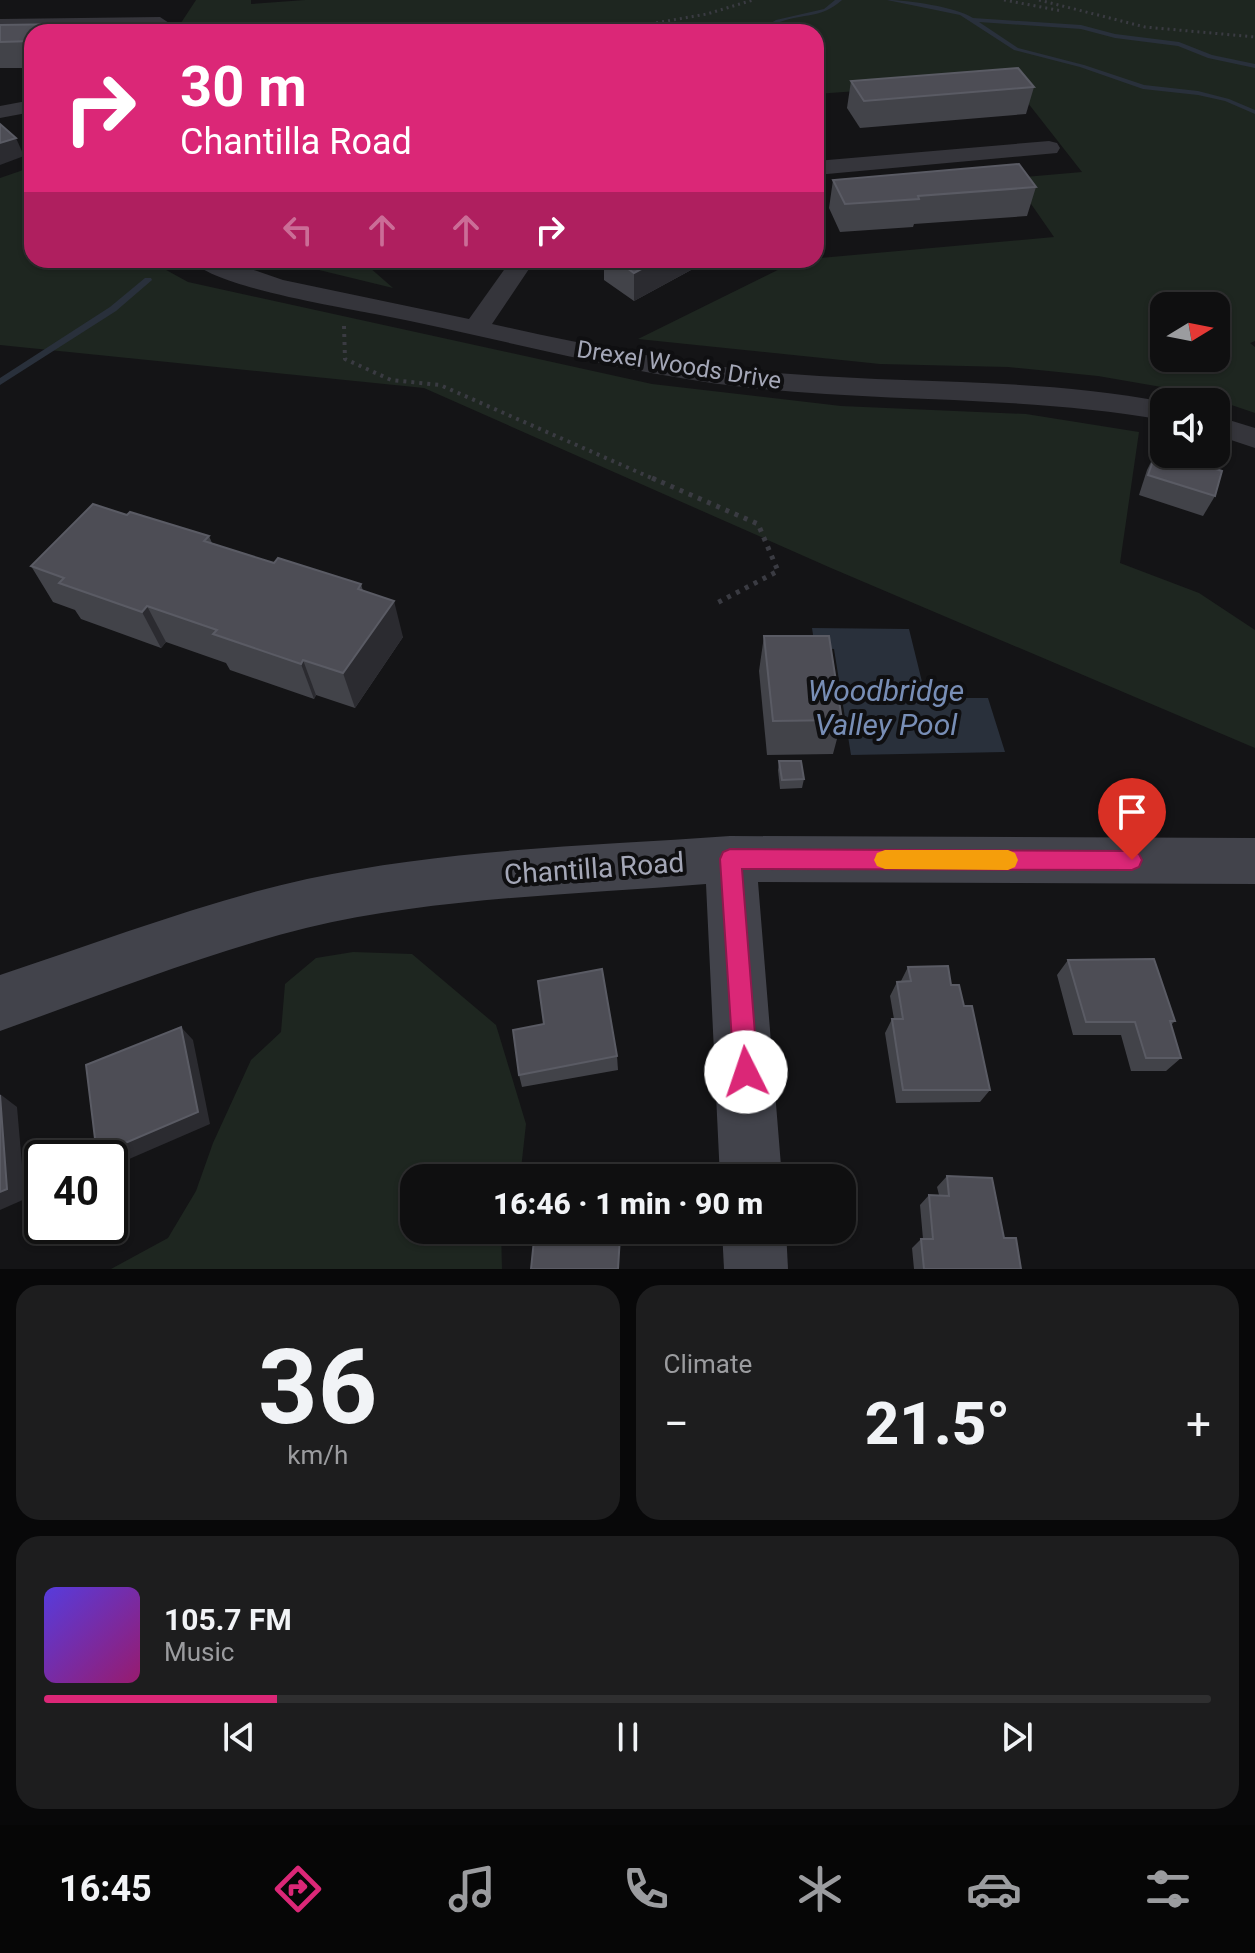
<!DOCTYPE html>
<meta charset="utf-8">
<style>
:root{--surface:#0f0f10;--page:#1d1d1e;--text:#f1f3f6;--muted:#9b9c9f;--line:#2f2f30;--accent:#db2777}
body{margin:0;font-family:Roboto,sans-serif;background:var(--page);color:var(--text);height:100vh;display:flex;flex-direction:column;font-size:30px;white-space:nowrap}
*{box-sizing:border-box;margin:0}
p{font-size:26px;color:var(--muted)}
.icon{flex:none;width:44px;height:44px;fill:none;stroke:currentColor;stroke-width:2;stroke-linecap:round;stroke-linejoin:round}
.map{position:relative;height:1269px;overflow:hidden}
.panel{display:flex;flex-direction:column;gap:16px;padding:16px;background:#080809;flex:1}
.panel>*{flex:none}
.guide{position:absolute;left:24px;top:24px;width:800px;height:244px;border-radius:24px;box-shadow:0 2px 6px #0004,0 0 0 2px var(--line);background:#db2777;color:#fff;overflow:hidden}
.needle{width:52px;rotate:80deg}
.fabs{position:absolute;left:1150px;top:292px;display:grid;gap:16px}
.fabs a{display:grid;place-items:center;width:80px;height:80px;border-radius:16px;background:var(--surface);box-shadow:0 2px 6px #0004,0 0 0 2px var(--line);font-size:40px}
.speed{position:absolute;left:24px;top:1140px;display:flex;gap:16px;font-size:40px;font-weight:700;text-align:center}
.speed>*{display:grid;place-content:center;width:104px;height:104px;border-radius:50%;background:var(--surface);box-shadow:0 2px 6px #0004,0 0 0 2px var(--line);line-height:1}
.speed .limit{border:4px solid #111;border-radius:12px;background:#fff;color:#111}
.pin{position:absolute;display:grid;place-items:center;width:68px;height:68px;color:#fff;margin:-82px -34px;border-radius:50% 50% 50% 0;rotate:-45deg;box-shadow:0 0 8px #0007}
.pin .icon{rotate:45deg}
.me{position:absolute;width:88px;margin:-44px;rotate:356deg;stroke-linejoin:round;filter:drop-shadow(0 0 6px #0008)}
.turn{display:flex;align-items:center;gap:28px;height:168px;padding:0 24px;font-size:36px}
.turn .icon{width:104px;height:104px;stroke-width:2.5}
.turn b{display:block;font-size:56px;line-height:68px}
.lanes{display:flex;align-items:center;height:76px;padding:0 24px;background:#0003;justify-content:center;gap:40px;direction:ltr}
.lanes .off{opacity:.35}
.big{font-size:60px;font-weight:800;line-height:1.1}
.panel .card{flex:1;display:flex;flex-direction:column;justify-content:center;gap:12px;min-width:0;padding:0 28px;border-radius:24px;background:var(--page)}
.panel .dial{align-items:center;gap:0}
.dial b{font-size:104px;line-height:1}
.song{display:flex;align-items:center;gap:24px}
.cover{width:96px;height:96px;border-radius:12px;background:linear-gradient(135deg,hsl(250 70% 55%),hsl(320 70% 35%))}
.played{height:8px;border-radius:4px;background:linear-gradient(90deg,var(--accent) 20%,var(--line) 20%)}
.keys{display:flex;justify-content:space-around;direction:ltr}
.heat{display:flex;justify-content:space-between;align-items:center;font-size:44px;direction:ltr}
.panel .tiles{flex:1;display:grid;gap:16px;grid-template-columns:1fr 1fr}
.card:last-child{grid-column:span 2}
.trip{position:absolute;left:400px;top:1164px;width:456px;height:80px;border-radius:24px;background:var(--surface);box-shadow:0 2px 6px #0004,0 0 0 2px var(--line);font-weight:800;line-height:80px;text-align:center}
.tab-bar{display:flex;height:128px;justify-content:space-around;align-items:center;background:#060606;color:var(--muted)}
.tab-bar .icon{width:56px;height:56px}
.tab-bar .active{color:var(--accent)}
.tab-bar b{font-size:36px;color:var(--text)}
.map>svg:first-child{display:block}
.green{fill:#1e2620;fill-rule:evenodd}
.water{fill:#29303b}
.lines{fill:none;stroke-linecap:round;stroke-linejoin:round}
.stream{fill:#29303b;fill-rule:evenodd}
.path-far2{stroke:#3a3b42;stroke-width:3;stroke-dasharray:2 4;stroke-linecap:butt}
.path-far1{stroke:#3a3b42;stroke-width:4;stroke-dasharray:3 5;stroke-linecap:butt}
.path{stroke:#3a3b42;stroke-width:5;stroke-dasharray:4 6;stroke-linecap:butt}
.street{fill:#35353b;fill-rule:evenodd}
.secondary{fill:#42434b;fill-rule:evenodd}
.wall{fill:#424349}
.shaded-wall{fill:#2b2b30}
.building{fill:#4d4d55;stroke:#5a5b64;stroke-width:2}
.route{fill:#db2777;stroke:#8e194d;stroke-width:2}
.slow{fill:#f59e0b}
.labels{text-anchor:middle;stroke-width:8;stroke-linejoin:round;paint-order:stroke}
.far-street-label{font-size:24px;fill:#a4a7b7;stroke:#0f0f11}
.street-label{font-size:28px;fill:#a4a7b7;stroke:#0f0f11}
.water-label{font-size:30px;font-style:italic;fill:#788eb6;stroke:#0f0f11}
</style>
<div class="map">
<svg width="1255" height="1269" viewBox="0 0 1255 1269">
<rect width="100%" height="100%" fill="#141416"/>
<g class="green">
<path d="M196,0H251V4L305,0H1255V341L1250,343L1255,347V413L1196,393L1098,376L1008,367L880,364L638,339L798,260L1054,237L1013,178L1082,172L1010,80L816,94V32H175ZM1164,306H1216V358H1164Z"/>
<path d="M32,167V260H148L188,282L652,384L841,406L1026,414L1139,432L1120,563L1199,593L1255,630V748L831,568L424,388L0,345V178Z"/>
<path d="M278,260H361L393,288Z"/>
<path d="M353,952L412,954L496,1025L526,1124L520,1178H414V1230H501L502,1269H111L168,1238L196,1191L213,1143L251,1060L281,1032L285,984L316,958Z"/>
</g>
<path class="water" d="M812,628L909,629L926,698H988L1005,752L851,755L834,649L815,648Z"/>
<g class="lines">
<g class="stream">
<path d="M835,0H842C821,19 804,13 780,22C771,26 766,32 756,32L776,20L824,9Z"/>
<path d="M887,0C908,0 956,7 973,18L1081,25L1115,34L1179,42L1212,55L1255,64V68L1208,58L1178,46L1115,38L1081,29L979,22L1018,48L1084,65L1144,85L1198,91L1229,99L1255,110V114L1225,101L1198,95L1143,89L1080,67L1014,50L960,15Z"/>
<path d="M145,278H151L152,280L116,311L0,385V378L110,307Z"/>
</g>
<g class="path-far2">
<path d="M1004,0L1062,11"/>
<path d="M1039,0L1145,27L1255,37"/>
<path d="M603,32L707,14L753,0"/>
</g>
<path class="path-far1" d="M344,326L345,359L391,380L440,385L656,480"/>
<path class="path" d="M652,478L758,524L778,571L715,604"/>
<g class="street">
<path d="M160,17L169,23L167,27L0,31V19Z"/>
<path d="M32,100V112L0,118V106Z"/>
<path d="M1049,141L1057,143L1060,148L1057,153L816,175V161Z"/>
<path d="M192,260H225L283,280L469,319L511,260H535L492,324C590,346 690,366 791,374C916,384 1041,378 1165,402L1164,420C1024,395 883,403 743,387C618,372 498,338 375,314C340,307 210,286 192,260Z"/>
<path d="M1216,416L1255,428V448L1216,435Z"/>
</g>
<g class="secondary">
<path d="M730,836L1255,838V884L758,882L782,1178H720L706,884C573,895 436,897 306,928C202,954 101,995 0,1031V975C101,942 203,902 307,879C446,849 589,846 730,836Z"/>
<path d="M722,1230H786L788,1269H724Z"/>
</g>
</g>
<g class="wall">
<path d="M69,24L72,32H32V68H0V25Z"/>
<path d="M851,81L1034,87L1026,114L860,128L847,108Z"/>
<path d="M816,96L820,103L816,130Z"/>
<path d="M833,180L1036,187L1027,216L914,224L913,227L840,232L829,208Z"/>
<path d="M604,260H717L691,270L634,301L604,280Z"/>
<path d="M1157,450L1215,496L1203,516L1139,495L1147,470Z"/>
<path d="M127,515L209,536L212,543L274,563L361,584L363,591L403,637L355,708L316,695L314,699L230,670L226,663L166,642L161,648L81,619L75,610L53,602L31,566Z"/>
<path d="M764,636L842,720L833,754L767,755L759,671Z"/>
<path d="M779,761L804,779L802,788L780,789L778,770Z"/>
<path d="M1068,960L1175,1021L1171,1025L1181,1058L1166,1071H1131L1121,1035H1073L1057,975Z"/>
<path d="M908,967L951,985L964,1006L990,1090L980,1102L896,1103L885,1033L892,1019H894L890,996L897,982L901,981Z"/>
<path d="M544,1024L617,1056L618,1070L522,1087L519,1075Z"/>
<path d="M947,1176L1004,1238L1021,1269H914L912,1248L921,1239H923L920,1205L929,1195H939L937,1187Z"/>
</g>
<g class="shaded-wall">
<path d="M69,24L72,32H64Z"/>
<path d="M16,138L24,156L0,165V143Z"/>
<path d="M658,260H717L691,270L634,301V273Z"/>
<path d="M394,601L403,637L355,708L343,673Z"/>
<path d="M147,606L166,642L161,648L142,612Z"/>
<path d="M303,660L316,695L314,699L301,664Z"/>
<path d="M181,1027L193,1040L210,1124L113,1166L110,1164V1158H101L97,1155Z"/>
<path d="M0,1094L17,1107L25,1199L0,1210Z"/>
</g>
<g class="building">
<path d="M69,24L64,32H32V41L0,42V25Z"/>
<path d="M1018,68L1034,87L864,101L851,81Z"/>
<path d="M0,124L16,138L0,143Z"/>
<path d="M1019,164L1036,187L918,196L919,199L845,204L833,180Z"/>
<path d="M616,260H658L634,273Z"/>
<path d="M1157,450L1164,453V454H1168L1222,471L1215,496L1148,475Z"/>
<path d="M93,504L127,515L130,512L209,536L204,541L274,563L278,558L361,584L358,589L394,601L343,673L303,660L301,664L213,634L217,630L147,606L142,612L59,583L64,578L31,566Z"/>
<path d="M764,636H829L842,720L773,721Z"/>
<path d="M779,761H801L804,779L782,780Z"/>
<path d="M1154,959L1175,1021H1170L1181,1058H1146L1135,1022H1086L1068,960Z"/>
<path d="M948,966L951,985H959L964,1006H972L990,1090H903L892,1019H903L897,982L911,981L908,967Z"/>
<path d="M602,969L617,1056L519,1075L513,1030L544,1024L538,981Z"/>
<path d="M181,1027L198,1112L97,1155L86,1065Z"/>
<path d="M0,1095L7,1189L0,1192Z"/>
<path d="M540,1172L617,1176V1178H539Z"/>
<path d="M947,1176L992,1178L1004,1238H1016L1021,1269H924L921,1239H933L929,1195L949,1196Z"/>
<path d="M535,1230H614V1236H620L618,1269H531Z"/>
</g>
<path class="route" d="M730,849L1132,851L1139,854L1142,860L1139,867L1132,870L742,869L758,1072L754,1080L746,1084L737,1080L734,1072L720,859L723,852Z"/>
<path class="slow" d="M885,850H1008L1015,853L1018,860L1015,867L1008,870L885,869L877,866L874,860L877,853Z"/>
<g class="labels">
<g class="far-street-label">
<text transform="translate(679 365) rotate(9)" y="8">Drexel Woods Drive</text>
</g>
<g class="street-label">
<text transform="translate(594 868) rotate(-4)" y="10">Chantilla Road</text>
</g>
<g class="water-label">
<text x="886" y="701">Woodbridge<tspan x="886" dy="34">Valley Pool</tspan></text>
</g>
</g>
</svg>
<div class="fabs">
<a><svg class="needle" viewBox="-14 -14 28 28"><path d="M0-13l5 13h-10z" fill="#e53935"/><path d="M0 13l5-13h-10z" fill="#9b9c9f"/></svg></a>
<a><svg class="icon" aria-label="sound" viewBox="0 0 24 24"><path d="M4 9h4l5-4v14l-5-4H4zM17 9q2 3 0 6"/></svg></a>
</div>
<div class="speed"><div class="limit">40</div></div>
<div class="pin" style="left:1132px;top:860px;background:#d93025"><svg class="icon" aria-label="arrive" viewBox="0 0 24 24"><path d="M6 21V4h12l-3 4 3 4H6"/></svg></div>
<svg class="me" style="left:746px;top:1072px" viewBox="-20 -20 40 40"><circle r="19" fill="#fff"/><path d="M0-13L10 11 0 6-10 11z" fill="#db2777"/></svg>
<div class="trip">16:46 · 1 min · 90 m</div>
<div class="guide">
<div class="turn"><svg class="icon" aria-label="right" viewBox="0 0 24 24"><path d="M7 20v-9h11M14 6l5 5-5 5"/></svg><div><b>30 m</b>Chantilla Road</div></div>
<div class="lanes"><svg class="icon off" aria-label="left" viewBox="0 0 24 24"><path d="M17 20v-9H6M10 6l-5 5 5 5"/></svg><svg class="icon off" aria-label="ahead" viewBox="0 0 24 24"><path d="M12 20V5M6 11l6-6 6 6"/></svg><svg class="icon off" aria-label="ahead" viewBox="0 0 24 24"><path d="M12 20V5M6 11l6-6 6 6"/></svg><svg class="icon" aria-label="right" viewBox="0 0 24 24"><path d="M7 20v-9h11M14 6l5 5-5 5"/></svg></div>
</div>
</div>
<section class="panel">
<div class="tiles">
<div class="card dial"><b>36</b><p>km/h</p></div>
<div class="card"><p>Climate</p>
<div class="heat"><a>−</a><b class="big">21.5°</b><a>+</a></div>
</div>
<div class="card">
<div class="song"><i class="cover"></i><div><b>105.7 FM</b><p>Music</p></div></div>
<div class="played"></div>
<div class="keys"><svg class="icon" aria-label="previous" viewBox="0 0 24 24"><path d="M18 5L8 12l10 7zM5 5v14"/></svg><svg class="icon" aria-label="pause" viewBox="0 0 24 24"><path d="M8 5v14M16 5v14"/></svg><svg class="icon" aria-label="next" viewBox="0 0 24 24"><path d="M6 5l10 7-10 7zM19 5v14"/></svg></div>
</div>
</div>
</section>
<nav class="tab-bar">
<b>16:45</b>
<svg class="icon active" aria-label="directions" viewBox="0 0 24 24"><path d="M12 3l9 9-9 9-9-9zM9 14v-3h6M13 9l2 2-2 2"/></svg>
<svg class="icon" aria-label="music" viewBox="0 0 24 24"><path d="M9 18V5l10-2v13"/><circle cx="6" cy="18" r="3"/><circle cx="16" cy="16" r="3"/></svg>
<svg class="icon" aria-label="phone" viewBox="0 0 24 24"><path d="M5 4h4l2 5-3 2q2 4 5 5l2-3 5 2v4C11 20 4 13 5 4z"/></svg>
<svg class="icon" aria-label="climate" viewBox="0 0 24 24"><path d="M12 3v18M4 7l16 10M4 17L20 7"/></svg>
<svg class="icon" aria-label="car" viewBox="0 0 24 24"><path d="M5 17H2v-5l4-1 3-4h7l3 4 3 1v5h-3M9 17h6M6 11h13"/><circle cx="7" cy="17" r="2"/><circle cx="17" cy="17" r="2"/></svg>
<svg class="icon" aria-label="filters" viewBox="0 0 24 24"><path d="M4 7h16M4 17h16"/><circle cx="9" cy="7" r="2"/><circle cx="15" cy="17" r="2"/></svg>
</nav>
